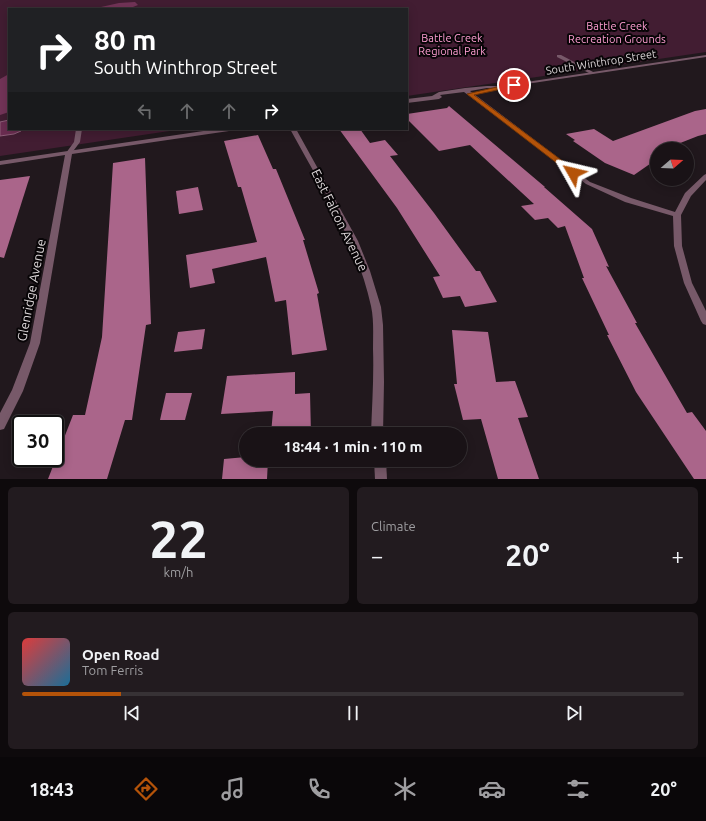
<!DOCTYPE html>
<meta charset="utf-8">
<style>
:root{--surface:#191216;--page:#221b1f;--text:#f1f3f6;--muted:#9f9ea1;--line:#373235;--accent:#b45309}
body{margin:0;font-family:Ubuntu,sans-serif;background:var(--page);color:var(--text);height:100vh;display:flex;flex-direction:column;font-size:15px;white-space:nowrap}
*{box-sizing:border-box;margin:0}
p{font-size:13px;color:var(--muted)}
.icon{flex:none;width:22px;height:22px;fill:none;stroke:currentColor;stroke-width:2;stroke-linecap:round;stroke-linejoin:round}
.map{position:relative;height:479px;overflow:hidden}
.sheet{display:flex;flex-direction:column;gap:8px;padding:8px;background:#0e0a0c;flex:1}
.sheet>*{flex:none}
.banner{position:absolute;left:8px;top:8px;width:400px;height:122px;border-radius:0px;box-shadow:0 2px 10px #0003,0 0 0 1px var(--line);background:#202124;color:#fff;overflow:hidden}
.needle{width:26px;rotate:71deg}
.buttons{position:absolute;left:650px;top:142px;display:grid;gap:8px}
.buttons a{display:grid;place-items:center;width:44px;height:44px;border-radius:50%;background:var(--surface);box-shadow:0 2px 10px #0003,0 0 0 1px var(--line);font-size:20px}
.speed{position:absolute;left:12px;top:415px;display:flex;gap:8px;font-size:20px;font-weight:700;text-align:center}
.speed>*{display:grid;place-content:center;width:52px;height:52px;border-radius:50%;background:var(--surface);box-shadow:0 2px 10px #0003,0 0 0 1px var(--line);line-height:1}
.speed .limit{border:2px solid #111;border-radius:6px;background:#fff;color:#111}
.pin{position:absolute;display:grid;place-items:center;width:34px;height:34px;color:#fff;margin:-17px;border:2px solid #fff;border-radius:50%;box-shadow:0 1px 4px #0007}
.me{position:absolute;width:44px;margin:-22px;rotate:307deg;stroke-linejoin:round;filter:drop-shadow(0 0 3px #0008)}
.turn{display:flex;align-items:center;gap:14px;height:84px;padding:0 20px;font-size:18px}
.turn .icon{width:52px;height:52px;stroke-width:2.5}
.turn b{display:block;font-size:28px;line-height:34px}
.lanes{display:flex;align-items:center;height:38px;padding:0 20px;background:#0003;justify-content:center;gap:20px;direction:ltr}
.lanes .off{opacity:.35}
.big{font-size:30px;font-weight:700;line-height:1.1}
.sheet .card{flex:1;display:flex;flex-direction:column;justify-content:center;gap:6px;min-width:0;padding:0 14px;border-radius:6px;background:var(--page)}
.sheet .dial{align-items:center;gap:0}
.dial b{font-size:52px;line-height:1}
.song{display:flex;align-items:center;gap:12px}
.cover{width:48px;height:48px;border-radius:6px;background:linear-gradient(135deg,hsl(0 70% 55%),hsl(200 70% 35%))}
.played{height:4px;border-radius:2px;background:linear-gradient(90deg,var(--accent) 15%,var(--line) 15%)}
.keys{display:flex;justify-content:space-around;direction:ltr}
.heat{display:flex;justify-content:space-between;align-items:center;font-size:22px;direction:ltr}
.sheet .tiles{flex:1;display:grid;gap:8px;grid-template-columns:1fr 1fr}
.card:last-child{grid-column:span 2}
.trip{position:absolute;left:239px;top:427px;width:228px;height:40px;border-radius:20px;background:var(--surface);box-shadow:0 2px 10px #0003,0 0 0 1px var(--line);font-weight:700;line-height:40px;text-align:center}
.dock{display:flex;height:64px;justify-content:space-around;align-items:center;background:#0a0709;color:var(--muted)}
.dock .icon{width:28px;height:28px}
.dock .active{color:var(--accent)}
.dock b{font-size:18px;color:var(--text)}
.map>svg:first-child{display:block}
.green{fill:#421d32}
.forest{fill:#733458}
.water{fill:#6b2d51;stroke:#8d5f79}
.building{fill:#aa658a}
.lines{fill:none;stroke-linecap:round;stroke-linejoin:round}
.lane{fill:#775969;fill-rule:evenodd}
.street{fill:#775969;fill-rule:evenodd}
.route{fill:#b45309;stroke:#753606}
.labels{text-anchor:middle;stroke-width:4;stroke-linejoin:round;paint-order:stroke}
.far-park-label{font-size:11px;fill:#fe9ed2;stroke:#080507}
.far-street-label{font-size:11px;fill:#dbd5d7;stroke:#080507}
.street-label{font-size:13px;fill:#dbd5d7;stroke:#080507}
</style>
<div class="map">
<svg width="706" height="479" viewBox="0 0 706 479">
<rect width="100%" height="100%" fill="#21181d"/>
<path class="green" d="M0,0H706V52L407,96V9H9V129H183L0,156Z"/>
<g class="forest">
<path d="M135,2L138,5L128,9H92L119,3Z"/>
<path d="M9,74V112L0,115V79Z"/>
</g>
<path class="water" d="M9,120V129H22L21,131L14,134L0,136V122Z"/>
<g class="building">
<path d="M449,106L545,187H544L592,229L609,267L606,266L637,323H635L687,413L692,412L706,431V479H694L636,392L607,335H609L582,278H584L565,226L558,228L548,218L535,220L521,206L534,204L470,145L439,151L407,119V114L447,108Z"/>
<path d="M706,109V134L698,136L665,149H657V159L634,175L605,163L573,141L575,140L566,134L594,129L613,141L695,111Z"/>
<path d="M339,129H360L370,143L385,140L398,155L390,156L434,213L476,271H480L497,302L465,307L460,296L443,298L433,277L440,276L397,208Z"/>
<path d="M258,135L273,169H276L305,240H303L319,293L317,294L327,350L292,355L286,300L275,302L266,257L212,269L215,283L190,288L186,255L257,242L241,187H238L224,141Z"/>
<path d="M145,158L151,324L146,325L132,420H125L107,479H48L73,415H85L102,337L113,163Z"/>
<path d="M30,176L4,258L0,257V180Z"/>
<path d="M198,187L203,210L179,214L176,191Z"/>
<path d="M205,329L202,349L174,352L178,332Z"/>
<path d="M452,330L488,332L496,382L515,381L528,417L518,418L539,479H498L481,419L463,420L454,384H457Z"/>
<path d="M295,372V394L310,393L311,434H271L273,411L221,414L227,376Z"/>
<path d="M166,393H192L185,420H160Z"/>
<path d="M246,457V460H268L267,479H222L224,459Z"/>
</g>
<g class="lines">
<g class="lane">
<path d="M557,55H561L595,73L591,74L557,57Z"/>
<path d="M76,129H82L80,142L71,154H67L66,153L74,142Z"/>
</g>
<g class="street">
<path d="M706,55V57L499,88H487L470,91L590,182L631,198L675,212L685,193L704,175L706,174V180L691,196L681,215L682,246L692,283L706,311V325L703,324L701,321L684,283L674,246L673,216L625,202L586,184L464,92L440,95L442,97L439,99L407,103V99L432,96L439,92L465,88L487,86H499Z"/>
<path d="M217,129H232L229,131L72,154L40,343L23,391L4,429L0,430V413L12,390L30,343L65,155L0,165V161Z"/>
<path d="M290,129H296L358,241L370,271L381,307L383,325L384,382L383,434H371C372,405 374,377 373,349C373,335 374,320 371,306C357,242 321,186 290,129Z"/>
<path d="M374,460H386L387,479H375Z"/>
</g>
</g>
<path class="route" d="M514,83L516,84V86L474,95L576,171V174H571L467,94Z"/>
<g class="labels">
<g class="far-park-label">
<text x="617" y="30">Battle Creek<tspan x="617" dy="13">Recreation Grounds</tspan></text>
<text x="452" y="42">Battle Creek<tspan x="452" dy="13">Regional Park</tspan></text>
</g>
<g class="far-street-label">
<text transform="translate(601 62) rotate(-9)" y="4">South Winthrop Street</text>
</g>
<g class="street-label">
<text transform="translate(340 220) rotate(64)" y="5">East Falcon Avenue</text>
<text transform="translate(31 290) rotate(-79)" y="5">Glenridge Avenue</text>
</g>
</g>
</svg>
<div class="buttons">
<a><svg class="needle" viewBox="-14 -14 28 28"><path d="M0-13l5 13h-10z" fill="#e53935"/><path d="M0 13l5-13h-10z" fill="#9f9ea1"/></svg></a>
</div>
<div class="speed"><div class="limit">30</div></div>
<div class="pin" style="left:514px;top:85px;background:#d93025"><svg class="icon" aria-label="arrive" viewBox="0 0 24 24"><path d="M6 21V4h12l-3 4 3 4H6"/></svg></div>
<svg class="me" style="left:573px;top:173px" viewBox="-20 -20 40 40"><path d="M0-17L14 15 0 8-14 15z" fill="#b45309" stroke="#fff" stroke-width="4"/></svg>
<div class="trip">18:44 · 1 min · 110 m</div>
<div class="banner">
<div class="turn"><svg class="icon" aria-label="right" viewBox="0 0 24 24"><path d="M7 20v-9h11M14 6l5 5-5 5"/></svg><div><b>80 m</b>South Winthrop Street</div></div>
<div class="lanes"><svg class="icon off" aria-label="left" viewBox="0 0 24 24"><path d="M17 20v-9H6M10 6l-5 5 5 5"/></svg><svg class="icon off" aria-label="ahead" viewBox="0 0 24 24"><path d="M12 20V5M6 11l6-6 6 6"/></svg><svg class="icon off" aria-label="ahead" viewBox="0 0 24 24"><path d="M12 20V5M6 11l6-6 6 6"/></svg><svg class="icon" aria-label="right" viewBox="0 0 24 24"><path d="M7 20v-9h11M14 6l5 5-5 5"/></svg></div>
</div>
</div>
<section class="sheet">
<div class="tiles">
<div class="card dial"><b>22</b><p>km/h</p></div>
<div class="card"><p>Climate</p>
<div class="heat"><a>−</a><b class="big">20°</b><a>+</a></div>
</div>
<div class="card">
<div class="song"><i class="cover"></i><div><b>Open Road</b><p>Tom Ferris</p></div></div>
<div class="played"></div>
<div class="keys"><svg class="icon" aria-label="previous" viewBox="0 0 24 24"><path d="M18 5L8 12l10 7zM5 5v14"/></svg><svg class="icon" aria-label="pause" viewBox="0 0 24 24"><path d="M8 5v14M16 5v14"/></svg><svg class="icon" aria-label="next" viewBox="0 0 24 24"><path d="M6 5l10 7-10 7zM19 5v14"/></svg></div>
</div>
</div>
</section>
<nav class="dock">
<b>18:43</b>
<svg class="icon active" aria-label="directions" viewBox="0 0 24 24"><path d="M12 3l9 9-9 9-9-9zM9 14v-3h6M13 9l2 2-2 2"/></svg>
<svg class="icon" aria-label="music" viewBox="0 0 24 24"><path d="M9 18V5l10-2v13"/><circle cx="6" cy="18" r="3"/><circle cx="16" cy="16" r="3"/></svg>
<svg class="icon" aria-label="phone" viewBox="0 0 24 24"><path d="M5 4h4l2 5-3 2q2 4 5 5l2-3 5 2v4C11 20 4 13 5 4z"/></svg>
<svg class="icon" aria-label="climate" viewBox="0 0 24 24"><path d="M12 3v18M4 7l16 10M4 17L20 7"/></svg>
<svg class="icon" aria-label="car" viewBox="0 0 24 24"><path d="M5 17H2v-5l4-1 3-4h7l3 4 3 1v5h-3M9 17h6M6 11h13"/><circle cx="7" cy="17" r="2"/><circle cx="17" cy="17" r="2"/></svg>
<svg class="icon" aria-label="filters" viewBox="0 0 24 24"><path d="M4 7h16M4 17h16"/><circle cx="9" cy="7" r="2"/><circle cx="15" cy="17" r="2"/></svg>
<b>20°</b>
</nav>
